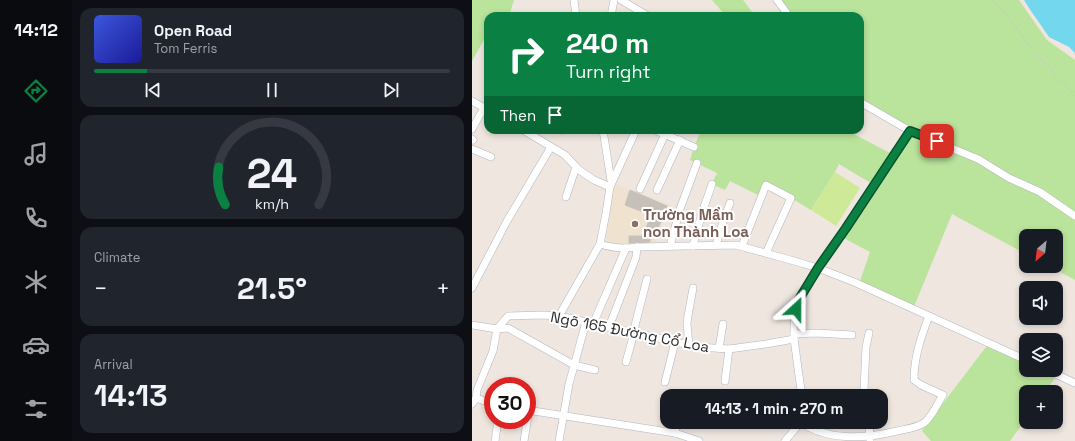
<!DOCTYPE html>
<meta charset="utf-8">
<style>
:root{--surface:#171b24;--page:#20242c;--text:#f1f3f6;--muted:#9ea1a6;--line:#363941;--accent:#0b8043}
body{margin:0;font-family:"Space Grotesk",sans-serif;background:var(--page);color:var(--text);height:100vh;display:flex;flex-direction:column;font-size:15px;white-space:nowrap}
*{box-sizing:border-box;margin:0}
p{font-size:13px;color:var(--muted)}
.icon{flex:none;width:22px;height:22px;fill:none;stroke:currentColor;stroke-width:2;stroke-linecap:round;stroke-linejoin:round}
.map{position:relative;flex:1;overflow:hidden}
.side{display:flex;flex-direction:column;gap:8px;padding:8px;background:#0d0f14;width:400px}
.side>*{flex:none}
.guide{position:absolute;left:12px;top:12px;width:380px;height:122px;border-radius:12px;box-shadow:0 2px 6px #0003;background:#0b8043;color:#fff;overflow:hidden}
.needle{width:26px;rotate:208deg}
.controls{position:absolute;left:547px;top:229px;display:grid;gap:8px}
.controls a{display:grid;place-items:center;width:44px;height:44px;border-radius:8px;background:var(--surface);box-shadow:0 2px 6px #0003;font-size:20px}
.speed{position:absolute;left:12px;top:377px;display:flex;gap:8px;font-size:20px;font-weight:700;text-align:center}
.speed>*{display:grid;place-content:center;width:52px;height:52px;border-radius:50%;background:var(--surface);box-shadow:0 2px 6px #0003;line-height:1}
.speed .limit{border:6px solid #d22;background:#fff;color:#111}
.pin{position:absolute;display:grid;place-items:center;width:34px;height:34px;color:#fff;margin:-17px;border-radius:8px;box-shadow:0 2px 6px #0006}
.me{position:absolute;width:44px;margin:-22px;rotate:24deg;stroke-linejoin:round;filter:drop-shadow(0 0 3px #0008)}
.turn{display:flex;align-items:center;gap:14px;height:84px;padding:0 16px;font-size:18px}
.turn .icon{width:52px;height:52px;stroke-width:2.5}
.turn b{display:block;font-size:28px;line-height:34px}
.then{display:flex;align-items:center;height:38px;padding:0 16px;background:#0003;gap:8px;font-size:15px}
.big{font-size:30px;font-weight:600;line-height:1.1}
.side .card{flex:1;display:flex;flex-direction:column;justify-content:center;gap:6px;min-width:0;padding:0 14px;border-radius:12px;background:var(--page)}
.side .dial{align-items:center;gap:0}
.dial svg{height:104px;overflow:visible;fill:none;stroke:var(--line);stroke-width:7;stroke-linecap:round;text-anchor:middle}
.dial text{fill:var(--text);stroke:none}
.song{display:flex;align-items:center;gap:12px}
.cover{width:48px;height:48px;border-radius:6px;background:linear-gradient(135deg,hsl(230 70% 55%),hsl(240 70% 35%))}
.played{height:4px;border-radius:2px;background:linear-gradient(90deg,var(--accent) 15%,var(--line) 15%)}
.keys{display:flex;justify-content:space-around;direction:ltr}
.heat{display:flex;justify-content:space-between;align-items:center;font-size:22px;direction:ltr}
.trip{position:absolute;left:188px;top:389px;width:228px;height:40px;border-radius:12px;background:var(--surface);box-shadow:0 2px 6px #0003;font-weight:600;line-height:40px;text-align:center}
main{display:flex;flex:1;min-height:0}
.tab-bar{display:flex;flex-direction:column;width:72px;justify-content:space-around;align-items:center;background:#090b0e;color:var(--muted)}
.tab-bar .icon{width:28px;height:28px}
.tab-bar .current{color:var(--accent)}
.tab-bar b{font-size:18px;color:var(--text)}
.map>svg:first-child{display:block}
.education{fill:#efe2cf}
.green{fill:#bae39c}
.pitch{fill:#ceea98}
.water{fill:#73d8ee}
.building{fill:#c6c0bb;stroke:#c9c2b8}
.lines{fill:none;stroke-linecap:round;stroke-linejoin:round}
.minor-casing{stroke:#b2b6bf;stroke-width:8}
.path{stroke:#c8c8c8;stroke-width:1;stroke-dasharray:3 2;stroke-linecap:butt}
.minor{stroke:#fff;stroke-width:7}
.route-casing{stroke:#07532c;stroke-width:10}
.route{stroke:#0b8043;stroke-width:7}
.education-dot{fill:#8d6e63;stroke:#fff;stroke-width:1.5}
.labels{text-anchor:middle;stroke-width:4;stroke-linejoin:round;paint-order:stroke}
.education-label{font-size:15px;font-weight:bold;fill:#785e54;stroke:#fff;text-anchor:start}
.street-label{font-size:15px;fill:#2c2c2c;stroke:#fff}
</style>
<main>
<nav class="tab-bar">
<b>14:12</b>
<svg class="icon current" aria-label="directions" viewBox="0 0 24 24"><path d="M12 3l9 9-9 9-9-9zM9 14v-3h6M13 9l2 2-2 2"/></svg>
<svg class="icon" aria-label="music" viewBox="0 0 24 24"><path d="M9 18V5l10-2v13"/><circle cx="6" cy="18" r="3"/><circle cx="16" cy="16" r="3"/></svg>
<svg class="icon" aria-label="phone" viewBox="0 0 24 24"><path d="M5 4h4l2 5-3 2q2 4 5 5l2-3 5 2v4C11 20 4 13 5 4z"/></svg>
<svg class="icon" aria-label="climate" viewBox="0 0 24 24"><path d="M12 3v18M4 7l16 10M4 17L20 7"/></svg>
<svg class="icon" aria-label="car" viewBox="0 0 24 24"><path d="M5 17H2v-5l4-1 3-4h7l3 4 3 1v5h-3M9 17h6M6 11h13"/><circle cx="7" cy="17" r="2"/><circle cx="17" cy="17" r="2"/></svg>
<svg class="icon" aria-label="filters" viewBox="0 0 24 24"><path d="M4 7h16M4 17h16"/><circle cx="9" cy="7" r="2"/><circle cx="15" cy="17" r="2"/></svg>
</nav>
<section class="side">
<div class="card">
<div class="song"><i class="cover"></i><div><b>Open Road</b><p>Tom Ferris</p></div></div>
<div class="played"></div>
<div class="keys"><svg class="icon" aria-label="previous" viewBox="0 0 24 24"><path d="M18 5L8 12l10 7zM5 5v14"/></svg><svg class="icon" aria-label="pause" viewBox="0 0 24 24"><path d="M8 5v14M16 5v14"/></svg><svg class="icon" aria-label="next" viewBox="0 0 24 24"><path d="M6 5l10 7-10 7zM19 5v14"/></svg></div>
</div>
<div class="card dial"><svg viewBox="0 0 100 80">
<path d="M14 69A42 42 0 1 1 86 69"/>
<path d="M14 69A42 42 0 0 1 9 40" stroke="#0b8043"/>
<text x="50" y="56" font-size="32" font-weight="700">24</text>
<text x="50" y="72" font-size="11">km/h</text>
</svg></div>
<div class="card"><p>Climate</p>
<div class="heat"><a>−</a><b class="big">21.5°</b><a>+</a></div>
</div>
<div class="card"><p>Arrival</p><b class="big">14:13</b></div>
</section>
<div class="map">
<svg width="603" height="441" viewBox="0 0 603 441">
<rect width="100%" height="100%" fill="#eee6df"/>
<path class="education" d="M142,184L197,204L183,245H142L134,243Z"/>
<g class="green">
<path d="M0,0H42L37,16H16V36H14L0,61Z"/>
<path d="M240,0H271L283,16H254Z"/>
<path d="M305,0H547L575,40L603,60V280L577,266H584V236H554V254L480,214L441,309L387,284L398,252L368,236L402,185L367,164L363,172L339,210L319,198L295,186L290,197L258,181L253,190L240,184L245,173L218,160L222,147L229,130H374L422,155L438,131L388,102V16H317Z"/>
<path d="M517,343L554,360V370H575L585,375L573,392H554V419L538,441H459L450,431Z"/>
</g>
<path class="pitch" d="M363,172L388,188L364,226L339,210Z"/>
<path class="water" d="M552,0H603V53L597,47L577,37L557,8Z"/>
<path class="building" d="M158,190L195,206L183,236L178,235V242L157,243V236H171L179,215L153,205Z"/>
<g class="lines">
<defs>
<g id="minor">
<path d="M102,0L104,16"/>
<path d="M149,0L176,16"/>
<path d="M305,0L317,16"/>
<path d="M139,16L142,0"/>
<path d="M0,101L16,110"/>
<path d="M388,102L438,131L506,159L537,178L568,192L603,216"/>
<path d="M0,129L12,108"/>
<path d="M51,130L93,155L107,170L122,180L138,187"/>
<path d="M131,130L139,181"/>
<path d="M183,130L222,147"/>
<path d="M90,131L91,130"/>
<path d="M0,139L1,140"/>
<path d="M0,149L19,157"/>
<path d="M168,189L193,134"/>
<path d="M185,190L208,140"/>
<path d="M94,197L104,167"/>
<path d="M128,244C140,248 152,249 165,247L264,245L315,259L346,268L382,282L554,360"/>
<path d="M244,245L251,222L258,203"/>
<path d="M198,246L208,209L225,163"/>
<path d="M221,246L230,213L240,184"/>
<path d="M270,246L294,185L319,198L294,253"/>
<path d="M0,288L35,221L79,147"/>
<path d="M87,316L128,244L134,213L138,187L164,130"/>
<path d="M121,324L154,248"/>
<path d="M0,325L25,329L36,316L70,315L87,316L226,347L257,349L294,344L322,339"/>
<path d="M137,327L161,265L164,257L165,247"/>
<path d="M161,333L175,279"/>
<path d="M322,334L344,333L380,335"/>
<path d="M217,345L215,323L216,316L221,288"/>
<path d="M247,348L251,324"/>
<path d="M154,362L162,333"/>
<path d="M575,370L603,383"/>
<path d="M253,381L257,349"/>
<path d="M193,382L203,342"/>
<path d="M329,396V390L322,339V317L326,301L346,268L374,228L438,131"/>
<path d="M394,396L392,390L394,347L397,333"/>
<path d="M4,398L21,404"/>
<path d="M0,404L4,398L5,390L21,351L25,329L36,328L102,365L123,370"/>
<path d="M55,410L203,433L227,441"/>
<path d="M328,422C356,441 392,439 425,431C434,429 444,428 452,423C460,417 465,404 471,395L449,385L442,380C442,357 449,337 457,316"/>
<path d="M397,422L398,441"/>
<path d="M203,433L205,422"/>
<path d="M23,441L26,420"/>
<path d="M52,441L57,410"/>
<path d="M87,441L97,384L114,322"/>
<path d="M313,441L328,423"/>
</g>
</defs>
<use href="#minor" class="minor-casing"/>
<path class="path" d="M521,0L536,17L563,53L579,69L603,96"/>
<use href="#minor" class="minor"/>
</g>
<g class="lines">
<defs>
<path id="route" d="M324,309L326,301L346,268L374,228L438,131L465,141"/>
</defs>
<use href="#route" class="route-casing"/>
<use href="#route" class="route"/>
</g>
<circle class="education-dot" cx="163" cy="224" r="4"/>
<g class="labels">
<g class="education-label">
<text x="171" y="220">Trường Mầm<tspan x="171" dy="17">non Thành Loa</tspan></text>
</g>
<g class="street-label">
<text transform="translate(158 332) rotate(11)" y="5">Ngõ 165 Đường Cổ Loa</text>
</g>
</g>
</svg>
<div class="controls">
<a><svg class="needle" viewBox="-14 -14 28 28"><path d="M0-13l5 13h-10z" fill="#e53935"/><path d="M0 13l5-13h-10z" fill="#9ea1a6"/></svg></a>
<a><svg class="icon" aria-label="sound" viewBox="0 0 24 24"><path d="M4 9h4l5-4v14l-5-4H4zM17 9q2 3 0 6"/></svg></a>
<a><svg class="icon" aria-label="layers" viewBox="0 0 24 24"><path d="M12 4l9 5-9 5-9-5zM3 14l9 5 9-5"/></svg></a>
<a>+</a>
</div>
<div class="speed"><div class="limit">30</div></div>
<div class="pin" style="left:465px;top:141px;background:#d93025"><svg class="icon" aria-label="arrive" viewBox="0 0 24 24"><path d="M6 21V4h12l-3 4 3 4H6"/></svg></div>
<svg class="me" style="left:324px;top:309px" viewBox="-20 -20 40 40"><path d="M0-17L14 15 0 8-14 15z" fill="#0b8043" stroke="#fff" stroke-width="4"/></svg>
<div class="trip">14:13 · 1 min · 270 m</div>
<div class="guide">
<div class="turn"><svg class="icon" aria-label="right" viewBox="0 0 24 24"><path d="M7 20v-9h11M14 6l5 5-5 5"/></svg><div><b>240 m</b>Turn right</div></div>
<div class="then">Then<svg class="icon" aria-label="arrive" viewBox="0 0 24 24"><path d="M6 21V4h12l-3 4 3 4H6"/></svg></div>
</div>
</div>
</main>
